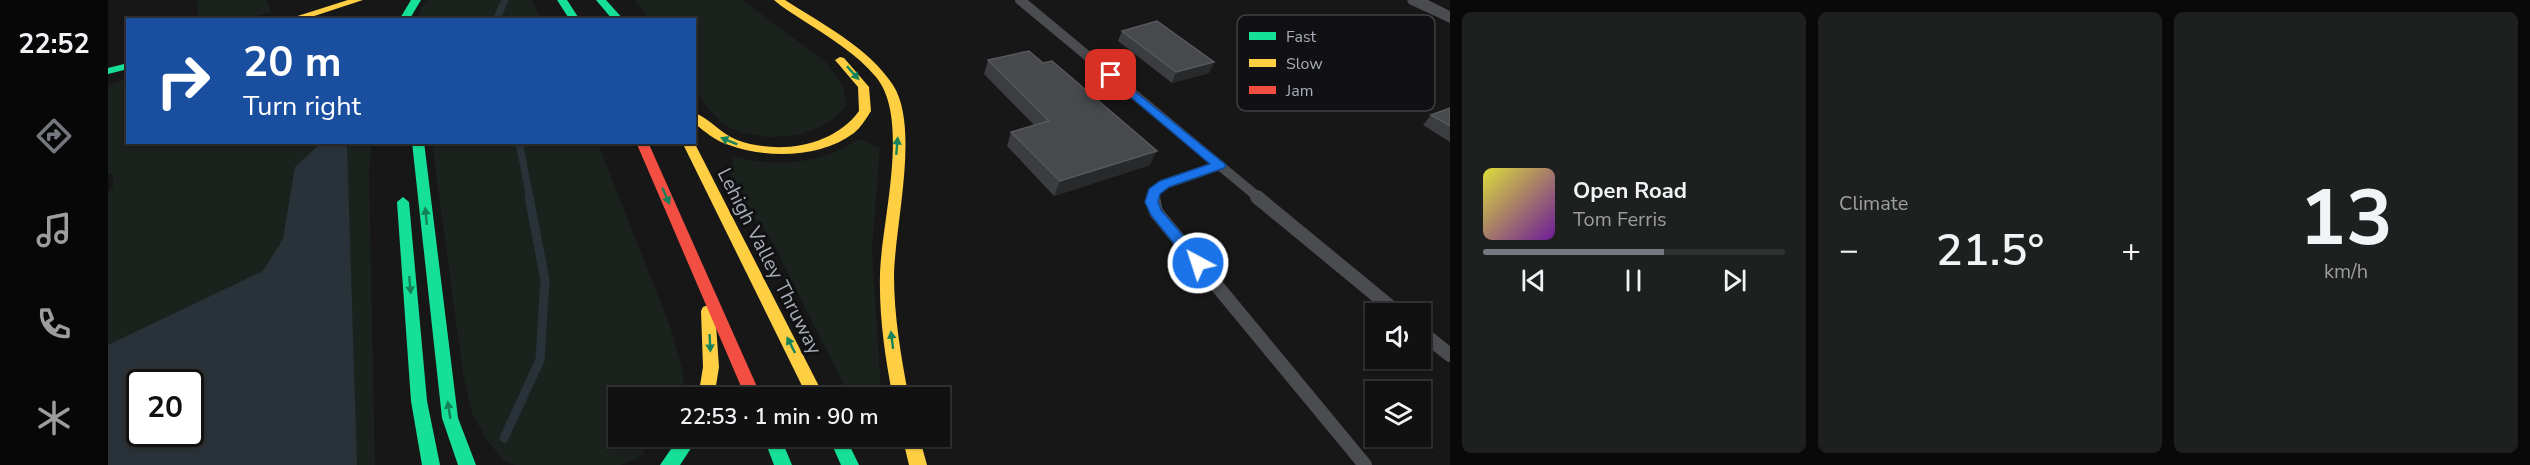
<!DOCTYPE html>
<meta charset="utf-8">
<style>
:root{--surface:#111;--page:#1e1f1f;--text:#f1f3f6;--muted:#9c9d9f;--line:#303131;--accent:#757880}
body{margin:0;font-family:"Nunito Sans",sans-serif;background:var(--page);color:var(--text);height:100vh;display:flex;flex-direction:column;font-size:22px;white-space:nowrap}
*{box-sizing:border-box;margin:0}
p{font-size:20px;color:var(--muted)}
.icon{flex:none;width:33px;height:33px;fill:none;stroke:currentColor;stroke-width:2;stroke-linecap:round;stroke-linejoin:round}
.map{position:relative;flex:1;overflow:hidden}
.side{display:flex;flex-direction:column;gap:12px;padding:12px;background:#090909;width:1080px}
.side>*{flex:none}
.hud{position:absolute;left:18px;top:18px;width:570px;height:126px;border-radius:0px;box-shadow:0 2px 4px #0004,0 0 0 2px var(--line);background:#1a4fa0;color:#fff;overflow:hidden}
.tools{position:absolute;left:1257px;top:303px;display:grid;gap:12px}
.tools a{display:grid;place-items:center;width:66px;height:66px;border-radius:0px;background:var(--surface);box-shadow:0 2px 4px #0004,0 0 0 2px var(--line);font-size:30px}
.speed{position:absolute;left:18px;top:369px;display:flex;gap:12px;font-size:30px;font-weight:700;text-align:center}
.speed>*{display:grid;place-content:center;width:78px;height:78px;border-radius:50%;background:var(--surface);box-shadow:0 2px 4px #0004,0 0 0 2px var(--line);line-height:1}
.speed .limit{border:3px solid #111;border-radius:9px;background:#fff;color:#111}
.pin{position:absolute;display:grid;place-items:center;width:51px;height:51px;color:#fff;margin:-26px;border-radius:12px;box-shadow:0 3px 9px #0006}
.me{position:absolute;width:66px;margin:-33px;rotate:320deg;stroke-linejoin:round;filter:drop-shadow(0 0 4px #0008)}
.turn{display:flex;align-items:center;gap:21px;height:126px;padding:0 18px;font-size:27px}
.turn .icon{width:78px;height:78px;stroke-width:2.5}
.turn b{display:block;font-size:42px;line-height:51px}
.big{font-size:45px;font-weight:600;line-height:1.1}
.side .card{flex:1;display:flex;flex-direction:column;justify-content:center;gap:9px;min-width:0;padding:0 21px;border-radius:9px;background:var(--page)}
.side .dial{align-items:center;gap:0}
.dial b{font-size:78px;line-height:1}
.song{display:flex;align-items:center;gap:18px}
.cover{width:72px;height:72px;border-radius:9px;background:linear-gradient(135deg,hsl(60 70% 55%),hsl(280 70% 35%))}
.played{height:6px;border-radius:3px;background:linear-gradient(90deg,var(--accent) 60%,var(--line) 60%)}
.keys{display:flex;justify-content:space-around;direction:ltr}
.heat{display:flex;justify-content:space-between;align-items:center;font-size:33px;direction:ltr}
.side .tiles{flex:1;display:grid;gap:12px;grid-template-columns:repeat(3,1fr)}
.trip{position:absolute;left:500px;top:387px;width:342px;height:60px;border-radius:0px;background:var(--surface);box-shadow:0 2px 4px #0004,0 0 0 2px var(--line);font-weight:600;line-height:60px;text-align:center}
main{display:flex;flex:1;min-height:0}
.dock{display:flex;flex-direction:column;width:108px;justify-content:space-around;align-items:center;background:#070707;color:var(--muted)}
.dock .icon{width:42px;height:42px}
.dock .current{color:var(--accent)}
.dock b{font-size:27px;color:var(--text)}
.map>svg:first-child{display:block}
.green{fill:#1b211c;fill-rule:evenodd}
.water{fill:#2a3239;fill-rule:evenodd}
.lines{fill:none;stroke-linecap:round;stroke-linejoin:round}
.stream-far1{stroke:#2a3239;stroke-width:7}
.stream{stroke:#2a3239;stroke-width:9}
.lane-far1{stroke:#4b4c50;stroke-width:10}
.lane{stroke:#4b4c50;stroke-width:14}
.street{fill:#4b4c50;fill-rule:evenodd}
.fast{fill:#16e098;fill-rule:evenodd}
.slow{fill:#ffcf43;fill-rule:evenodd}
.jam{fill:#f24e42;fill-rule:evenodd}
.wall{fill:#3c3d40}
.shaded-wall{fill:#28292a}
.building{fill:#48494d;stroke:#57595e;stroke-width:1.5}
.oneway{fill:#14835c}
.route{fill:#1a73e8;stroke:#114b97;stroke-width:1.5}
.labels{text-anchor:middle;stroke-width:6;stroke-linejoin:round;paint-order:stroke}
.street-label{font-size:20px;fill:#a8adb8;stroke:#111113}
.key{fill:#111113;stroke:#3e4045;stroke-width:1.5}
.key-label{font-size:16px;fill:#a8adb8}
</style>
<main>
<nav class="dock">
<b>22:52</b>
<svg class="icon current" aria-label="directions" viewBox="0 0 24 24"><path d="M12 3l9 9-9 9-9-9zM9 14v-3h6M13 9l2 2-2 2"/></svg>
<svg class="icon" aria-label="music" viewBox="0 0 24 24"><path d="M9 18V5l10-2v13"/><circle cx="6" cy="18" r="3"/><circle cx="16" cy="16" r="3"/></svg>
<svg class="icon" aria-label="phone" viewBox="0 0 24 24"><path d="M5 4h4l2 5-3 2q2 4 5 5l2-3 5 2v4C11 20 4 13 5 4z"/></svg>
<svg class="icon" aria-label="climate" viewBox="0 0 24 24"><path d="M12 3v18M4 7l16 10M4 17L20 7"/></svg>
</nav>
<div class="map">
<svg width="1342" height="465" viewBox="0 0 1342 465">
<rect width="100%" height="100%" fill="#171717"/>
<g class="green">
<path d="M89,0H158L163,12L136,19H90Z"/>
<path d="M321,0H424L433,19L309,20L313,8Z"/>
<path d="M526,0H634L718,62L735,87L739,104C718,137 660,145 625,129C609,122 596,104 588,89C583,79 586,33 586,20L541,19Z"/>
<path d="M19,79L20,142L264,143L261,172L267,465H0V193L5,187V173L0,174V85ZM32,382H82V434H32Z"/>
<path d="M751,139L772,148L764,250L773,391L764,398L742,397L663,239L647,219L621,171L625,161L622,155C666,168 712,165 751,139Z"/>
<path d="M324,143H490L563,329L576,376L572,397L510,398V436L549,437L529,459L512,465H407L396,461L380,442L364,414L355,374Z"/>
</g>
<path class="water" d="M213,143L239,145L249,465H0V345L155,271L175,239L187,167ZM32,382H82V434H32Z"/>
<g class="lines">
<g class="stream-far1">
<path d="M392,20L389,18L397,0"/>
<path d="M411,142L422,198"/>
</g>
<path class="stream" d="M396,438L432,360L437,280L421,197"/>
<g class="lane-far1">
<path d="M912,0L1151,198"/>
<path d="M1044,198L1050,189L1057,184L1112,165"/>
</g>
<g class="lane">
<path d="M1045,197L1048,212L1257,465"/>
<path d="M1149,197L1291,314"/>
<path d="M1312,331L1342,355"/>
</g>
<path class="street" d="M1299,0H1320L1342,11V23L1301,4Z"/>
<g class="fast">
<path d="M303,0H313L301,20H291Z"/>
<path d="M449,0H459L472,20H462Z"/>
<path d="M488,0H498L516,20H505Z"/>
<path d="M20,63V69L0,74V68Z"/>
<path d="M304,142H316L350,418L368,465H350L334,418Z"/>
<path d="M295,197L301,202L319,401L332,465H314L303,401L289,202Z"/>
<path d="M572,436H591L572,465H552Z"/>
<path d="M655,436H672L684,465H666Z"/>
<path d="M720,436H737L751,465H733Z"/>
</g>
<g class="slow">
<path d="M240,0H255L194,20H177Z"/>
<path d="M666,0H677C714,24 760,47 785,85C812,127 787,224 786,275C786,316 793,357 801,398H785C777,357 771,316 772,275C773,223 803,119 768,77C749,54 721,37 696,21C686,14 675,8 666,0Z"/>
<path d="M732,57L736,58L761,87L763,111C758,119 753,127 746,133C713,158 659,159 621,145C608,141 597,132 586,123V113C602,118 613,134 629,140C670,155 725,147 751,111L750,87L727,60Z"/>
<path d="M574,142H586L717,398H700Z"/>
<path d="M600,305L605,307L607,311L611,367L606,398H590L595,367L593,311L595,307Z"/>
<path d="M794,436H811L819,465H801Z"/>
</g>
<path class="jam" d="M528,142H540L654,398H638Z"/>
</g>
<g class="wall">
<path d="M1014,31L1106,62L1101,73L1064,83L1010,41Z"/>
<path d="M880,60L1042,165L946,196L899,146L903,132L927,126L876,74Z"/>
<path d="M1342,108V142L1315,125L1323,115Z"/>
</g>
<g class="shaded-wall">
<path d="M1106,62L1101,73L1064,83L1068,72Z"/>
<path d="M1049,151L1042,165L946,196L952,181Z"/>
</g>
<g class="building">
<path d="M1049,21L1106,62L1068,72L1014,31Z"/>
<path d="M921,51L935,63L944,61L1049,151L952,181L903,132L941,121L880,60Z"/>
<path d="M1342,108V126L1323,115Z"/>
</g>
<defs><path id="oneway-solid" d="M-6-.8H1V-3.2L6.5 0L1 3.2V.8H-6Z" transform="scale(1.5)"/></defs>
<g class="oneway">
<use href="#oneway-solid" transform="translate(745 73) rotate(48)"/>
<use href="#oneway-solid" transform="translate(621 141) rotate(-158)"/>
<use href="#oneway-solid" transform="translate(789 146) rotate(-85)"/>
<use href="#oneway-solid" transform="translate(558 196) rotate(66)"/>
<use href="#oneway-solid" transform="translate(318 216) rotate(-96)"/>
<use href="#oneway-solid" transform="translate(302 285) rotate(85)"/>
<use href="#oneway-solid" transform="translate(784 340) rotate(-97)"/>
<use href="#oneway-solid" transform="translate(602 343) rotate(87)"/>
<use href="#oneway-solid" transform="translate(683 345) rotate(-117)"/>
<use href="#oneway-solid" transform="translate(341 410) rotate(-99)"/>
</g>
<path class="route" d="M1003,72L1118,165L1116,168L1061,187L1052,194L1050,202L1053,210L1096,260L1098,263L1096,267H1085L1043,215L1037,202L1041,189L1052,181L1102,164L999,77V73Z"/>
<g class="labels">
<g class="street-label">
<text transform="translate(662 261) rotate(63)" y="7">Lehigh Valley Thruway</text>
</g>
</g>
<rect x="1129" y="15" width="198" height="96" rx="9" class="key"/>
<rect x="1141" y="32" width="27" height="8" fill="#16e098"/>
<rect x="1141" y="59" width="27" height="8" fill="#ffcf43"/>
<rect x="1141" y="86" width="27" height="8" fill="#f24e42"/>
<g class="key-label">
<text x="1178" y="42">Fast</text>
<text x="1178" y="69">Slow</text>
<text x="1178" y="96">Jam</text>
</g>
</svg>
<div class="tools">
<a><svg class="icon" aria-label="sound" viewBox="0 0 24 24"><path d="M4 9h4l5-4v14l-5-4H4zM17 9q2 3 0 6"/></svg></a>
<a><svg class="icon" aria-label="layers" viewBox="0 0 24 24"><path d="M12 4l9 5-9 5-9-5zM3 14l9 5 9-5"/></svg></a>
</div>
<div class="speed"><div class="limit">20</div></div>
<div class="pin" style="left:1003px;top:75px;background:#d93025"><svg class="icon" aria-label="arrive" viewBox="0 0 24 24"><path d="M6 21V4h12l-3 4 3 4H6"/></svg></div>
<svg class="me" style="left:1090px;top:263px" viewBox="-20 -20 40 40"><circle r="17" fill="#1a73e8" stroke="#fff" stroke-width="3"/><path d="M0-11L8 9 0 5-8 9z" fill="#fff"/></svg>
<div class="trip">22:53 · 1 min · 90 m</div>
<div class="hud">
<div class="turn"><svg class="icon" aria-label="right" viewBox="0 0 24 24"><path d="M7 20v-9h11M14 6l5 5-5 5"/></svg><div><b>20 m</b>Turn right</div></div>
</div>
</div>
<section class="side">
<div class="tiles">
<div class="card">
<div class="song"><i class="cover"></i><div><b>Open Road</b><p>Tom Ferris</p></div></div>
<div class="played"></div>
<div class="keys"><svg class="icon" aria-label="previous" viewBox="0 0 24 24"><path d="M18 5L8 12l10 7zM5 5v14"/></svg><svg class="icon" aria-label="pause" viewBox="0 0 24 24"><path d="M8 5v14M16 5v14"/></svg><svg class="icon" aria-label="next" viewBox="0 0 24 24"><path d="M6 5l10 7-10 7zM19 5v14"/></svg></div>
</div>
<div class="card"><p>Climate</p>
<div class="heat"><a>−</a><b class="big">21.5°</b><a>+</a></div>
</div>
<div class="card dial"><b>13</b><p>km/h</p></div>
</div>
</section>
</main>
